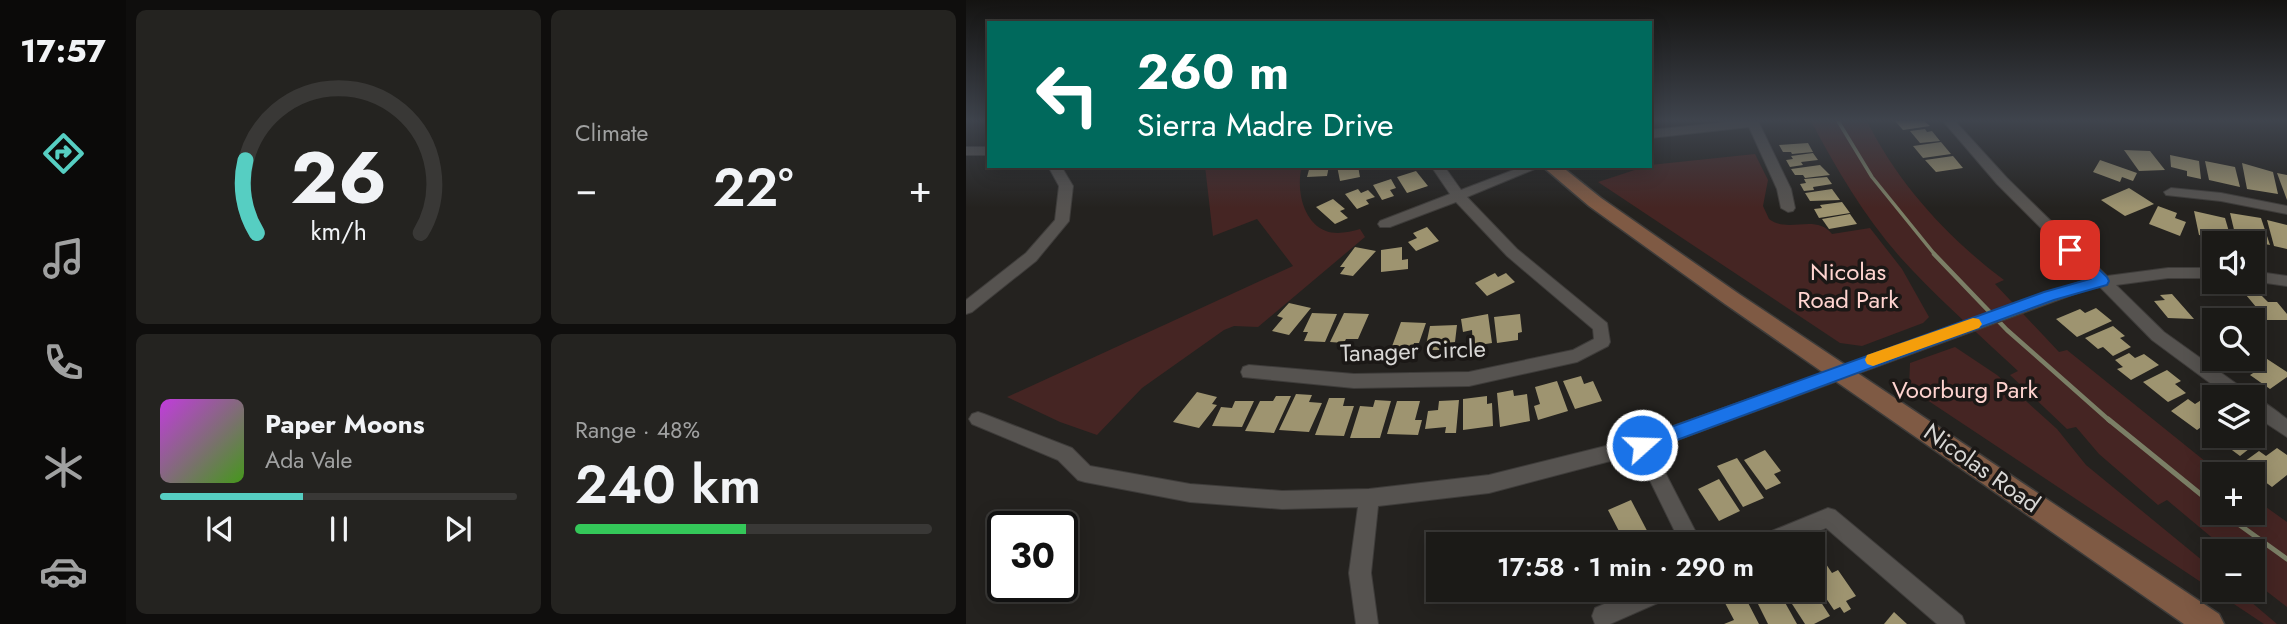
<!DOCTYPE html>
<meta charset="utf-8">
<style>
:root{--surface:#1b1a17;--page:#242320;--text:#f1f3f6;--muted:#a0a1a1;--line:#393836;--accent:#56cec2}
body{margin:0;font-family:Jost,sans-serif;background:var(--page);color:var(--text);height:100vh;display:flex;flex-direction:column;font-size:26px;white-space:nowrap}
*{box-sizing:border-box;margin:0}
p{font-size:23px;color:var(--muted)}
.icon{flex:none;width:38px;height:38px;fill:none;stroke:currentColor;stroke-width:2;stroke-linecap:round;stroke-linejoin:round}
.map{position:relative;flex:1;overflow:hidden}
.side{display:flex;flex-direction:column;gap:10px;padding:10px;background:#0f0e0d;width:840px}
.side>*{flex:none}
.top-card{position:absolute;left:21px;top:21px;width:665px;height:147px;border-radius:0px;box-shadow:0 4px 18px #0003,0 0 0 2px var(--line);background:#00695c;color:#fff;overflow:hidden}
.tools{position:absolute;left:1236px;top:231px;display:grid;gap:14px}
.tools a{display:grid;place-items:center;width:63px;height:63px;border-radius:0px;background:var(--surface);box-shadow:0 4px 18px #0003,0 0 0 2px var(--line);font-size:35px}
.speed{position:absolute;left:21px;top:511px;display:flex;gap:14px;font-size:35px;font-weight:700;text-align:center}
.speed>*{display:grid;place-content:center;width:91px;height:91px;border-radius:50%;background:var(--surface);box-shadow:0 4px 18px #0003,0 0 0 2px var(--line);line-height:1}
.speed .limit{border:4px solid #111;border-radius:10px;background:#fff;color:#111}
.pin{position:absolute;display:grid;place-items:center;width:60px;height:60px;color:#fff;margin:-30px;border-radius:14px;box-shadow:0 4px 10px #0006}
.me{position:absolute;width:77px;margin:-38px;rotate:70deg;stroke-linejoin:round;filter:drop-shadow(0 0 5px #0008)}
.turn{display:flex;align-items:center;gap:24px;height:147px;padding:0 35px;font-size:32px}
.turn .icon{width:91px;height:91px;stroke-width:2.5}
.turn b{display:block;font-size:49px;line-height:60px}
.big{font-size:52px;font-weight:600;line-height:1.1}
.side .card{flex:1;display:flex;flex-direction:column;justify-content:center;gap:10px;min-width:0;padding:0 24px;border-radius:10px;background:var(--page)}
.side .dial{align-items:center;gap:0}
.dial svg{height:182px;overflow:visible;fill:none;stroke:var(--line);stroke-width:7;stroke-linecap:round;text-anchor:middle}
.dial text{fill:var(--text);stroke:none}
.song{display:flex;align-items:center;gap:21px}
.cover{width:84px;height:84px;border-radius:10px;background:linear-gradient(135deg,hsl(290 70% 55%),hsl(100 70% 35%))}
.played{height:7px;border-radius:4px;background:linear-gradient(90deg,var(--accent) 40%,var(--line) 40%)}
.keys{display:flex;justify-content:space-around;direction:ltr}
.heat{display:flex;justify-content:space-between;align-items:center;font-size:38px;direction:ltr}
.charge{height:10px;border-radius:5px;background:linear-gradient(90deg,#34c759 48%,var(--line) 0)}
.side .tiles{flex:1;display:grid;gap:10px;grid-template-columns:repeat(2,1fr)}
.trip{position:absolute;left:460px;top:532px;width:399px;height:70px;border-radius:0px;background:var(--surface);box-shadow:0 4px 18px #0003,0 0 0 2px var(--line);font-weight:600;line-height:70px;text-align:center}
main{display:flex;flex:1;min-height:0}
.tab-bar{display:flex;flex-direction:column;width:126px;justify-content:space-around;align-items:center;background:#0b0a09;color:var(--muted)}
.tab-bar .icon{width:49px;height:49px}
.tab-bar .selected{color:var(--accent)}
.tab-bar b{font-size:32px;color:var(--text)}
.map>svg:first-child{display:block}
.green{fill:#452523}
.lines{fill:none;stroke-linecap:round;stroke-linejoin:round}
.stream-far2{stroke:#7b7f66;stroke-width:3.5}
.stream-far1{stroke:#7b7f66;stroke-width:4.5}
.stream{stroke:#7b7f66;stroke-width:5}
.building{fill:#9e9470}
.minor-casing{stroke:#3e3c3a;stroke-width:2}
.secondary-casing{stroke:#3e3c3a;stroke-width:3}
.minor{fill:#565350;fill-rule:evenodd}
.secondary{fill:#7f5a44;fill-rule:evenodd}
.route{fill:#1a73e8;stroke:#114b97;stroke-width:2}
.slow{fill:#f59e0b}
.labels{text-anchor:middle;stroke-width:7;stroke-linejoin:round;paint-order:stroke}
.park-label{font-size:24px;fill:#ffd4d0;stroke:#1b1816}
.street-label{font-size:24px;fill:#d8d7d5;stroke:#1b1816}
</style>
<main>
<nav class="tab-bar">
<b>17:57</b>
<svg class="icon selected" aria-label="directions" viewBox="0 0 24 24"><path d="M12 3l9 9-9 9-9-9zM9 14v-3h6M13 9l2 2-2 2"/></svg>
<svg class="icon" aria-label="music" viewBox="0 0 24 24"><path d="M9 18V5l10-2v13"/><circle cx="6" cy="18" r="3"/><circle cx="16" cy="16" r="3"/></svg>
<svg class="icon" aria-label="phone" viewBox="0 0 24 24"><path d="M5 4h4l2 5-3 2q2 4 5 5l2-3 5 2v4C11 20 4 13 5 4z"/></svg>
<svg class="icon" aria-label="climate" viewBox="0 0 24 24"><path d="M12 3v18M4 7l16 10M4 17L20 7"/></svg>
<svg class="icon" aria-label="car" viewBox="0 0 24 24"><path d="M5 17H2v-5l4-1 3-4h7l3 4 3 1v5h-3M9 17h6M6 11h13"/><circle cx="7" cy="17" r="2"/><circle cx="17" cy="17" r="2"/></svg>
</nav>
<section class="side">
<div class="tiles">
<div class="card dial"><svg viewBox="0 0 100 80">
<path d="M14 69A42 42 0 1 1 86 69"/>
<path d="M14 69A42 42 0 0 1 9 37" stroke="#56cec2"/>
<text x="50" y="56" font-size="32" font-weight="700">26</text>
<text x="50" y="72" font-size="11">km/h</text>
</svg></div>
<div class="card"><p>Climate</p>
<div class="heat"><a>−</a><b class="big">22°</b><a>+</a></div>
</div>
<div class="card">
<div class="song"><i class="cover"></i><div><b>Paper Moons</b><p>Ada Vale</p></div></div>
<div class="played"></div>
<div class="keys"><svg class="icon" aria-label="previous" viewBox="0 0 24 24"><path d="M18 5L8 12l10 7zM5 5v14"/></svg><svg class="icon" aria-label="pause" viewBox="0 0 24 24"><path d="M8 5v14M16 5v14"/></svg><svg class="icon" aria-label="next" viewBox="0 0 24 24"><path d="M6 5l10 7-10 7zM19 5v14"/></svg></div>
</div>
<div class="card"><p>Range · 48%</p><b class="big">240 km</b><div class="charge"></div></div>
</div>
</section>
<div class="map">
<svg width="1321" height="624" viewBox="0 0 1321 624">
<rect width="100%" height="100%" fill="#24221f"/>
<g class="green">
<path d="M845,121H901C932,184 983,239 1038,280L1029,284L1093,352L1101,350L1255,474H1248V513H1286V497L1321,522V607L1286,580V551H1262L1201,500L1192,505L1133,454L1110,427L1101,429L1044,375L1052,371C1017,338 980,306 947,271C905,228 873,174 845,121Z"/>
<path d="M789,154L802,180L797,206L803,219C822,234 850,213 866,234L904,228L936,269L963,317L957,323L896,346L874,343L632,182L684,165Z"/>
<path d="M239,166H336C330,187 336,222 360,231C370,235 384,232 394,229L399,237L292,327L268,326L258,330L176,388L131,435L94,422L41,397L327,266L291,219L247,236Z"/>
<path d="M989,347L1031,375L1091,429L1120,465L1248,570V590H1271L1311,624H1298L943,388L944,363Z"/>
</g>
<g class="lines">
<path class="stream-far2" d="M872,121L906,177L970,256"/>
<path class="stream-far1" d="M968,254L1041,330L1144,421"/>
<g class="stream">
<path d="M1142,419L1248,505"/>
<path d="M1257,513L1321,559"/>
</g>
</g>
<g class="building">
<path d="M929,121H958L964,126L937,130Z"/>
<path d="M959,129L961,132L966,131L974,141L954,143L944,131Z"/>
<path d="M975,142L985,154L957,158L947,146Z"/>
<path d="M842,143L847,152L826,154L825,152H817L813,145Z"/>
<path d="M1158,150L1184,151L1199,170L1173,171Z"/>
<path d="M847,153L852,160L835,162L837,165L824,167L820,160L827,159L825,156Z"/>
<path d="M1204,155L1233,161L1235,179L1221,176V171L1205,167Z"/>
<path d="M987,156L997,168L970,172L959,160Z"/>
<path d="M1134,160L1171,173L1167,181L1156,177L1154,182L1127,172Z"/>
<path d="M1239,161L1269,167L1274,187L1243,180Z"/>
<path d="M1276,163L1307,172L1312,194L1281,189Z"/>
<path d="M854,165L864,175L839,178L837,175H829L825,169Z"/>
<path d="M344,166H363L361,176L341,177Z"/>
<path d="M371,166H392L394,177L374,181Z"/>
<path d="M450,171L462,186L441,193L431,177Z"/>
<path d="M1311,173L1321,175V200Z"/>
<path d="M861,177L866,184L847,187L848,190L838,191L834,184L840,183L838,179Z"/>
<path d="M425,179L430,188L424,190L428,196L416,200L407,185Z"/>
<path d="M1163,188L1188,204L1159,216L1135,200Z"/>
<path d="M392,189L395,193L402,190L409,197L400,200L403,204L391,209L379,194Z"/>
<path d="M866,189L874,200L844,201L839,193Z"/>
<path d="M367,199L379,209L374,211L382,218L369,224L350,207Z"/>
<path d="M876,202L884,213L853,218L848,209L856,208L854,205Z"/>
<path d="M1192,206L1211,213L1209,218L1220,222L1214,236L1183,224Z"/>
<path d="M1228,211L1259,218L1266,242L1233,235Z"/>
<path d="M1264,213L1295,218L1304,245L1270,238Z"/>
<path d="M884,214L891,224L863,229L856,219Z"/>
<path d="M1301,220L1321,225V249L1308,246Z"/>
<path d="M461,227L473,241L450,251L442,242L451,238L447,233Z"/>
<path d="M389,247L410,251L387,276L374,274L379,267H374Z"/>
<path d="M436,247V260L442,259V269L415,272V250Z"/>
<path d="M529,273L532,277L540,273L549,282L521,296L509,283Z"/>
<path d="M1206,294L1228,319L1202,318L1188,301L1199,300L1194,295Z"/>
<path d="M1280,295H1295L1302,302H1311L1321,314V320H1301Z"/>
<circle cx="909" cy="303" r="6"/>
<path d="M323,303L345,308L323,335L306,331L317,318L311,316Z"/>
<path d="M1130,308L1146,321L1111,337L1090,319L1114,309L1119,313Z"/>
<path d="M346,313L371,314L359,342L338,341L342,332H337Z"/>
<path d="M378,313L403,314L392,339H380L378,343L364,342Z"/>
<path d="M522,314L526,343L507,346L506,330L497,332L495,319Z"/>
<path d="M554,314L556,332L552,333V340L531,343L528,317Z"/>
<path d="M435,322L460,323L453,343H448L446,350L425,349Z"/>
<path d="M491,325L489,342L475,343L473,350H459L464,326Z"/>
<path d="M1147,326L1159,336L1154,338L1165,347L1147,356L1137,347L1132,349L1119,338Z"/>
<path d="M1163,353L1169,358L1178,354L1193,365L1165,380L1151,369L1157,367L1149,360Z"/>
<path d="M1298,357L1321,372V377L1304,389L1284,375L1292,370L1285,366Z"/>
<path d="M1201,370L1215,381L1209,384L1220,393L1202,402L1177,382Z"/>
<path d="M615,376L618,384L627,381L636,401L609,409L597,381Z"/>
<path d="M591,381L602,411L572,420L568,406L574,404L569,387Z"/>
<path d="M547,390L548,396L561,394L564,421L534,427L531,393Z"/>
<path d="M231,392L251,397L246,404L251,405L233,428L207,422Z"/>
<path d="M330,394L346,395L343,402L356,403L343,432L313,430Z"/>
<path d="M310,396H325L308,433L279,431L294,401H307Z"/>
<path d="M521,396V404L526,403L527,426L497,430V399Z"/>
<path d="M1240,397L1248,403V418L1231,430L1205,411L1222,399L1229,404Z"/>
<path d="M363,398H379L377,406H388L378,436L349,435Z"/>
<path d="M409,400L425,401L414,438H384L394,406L407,407Z"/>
<path d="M493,400L490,433H479L480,427L459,429L462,411L472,410L473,401Z"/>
<path d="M269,401H288L276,427L246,426L255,407L266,408Z"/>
<path d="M431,401H454L449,420H456L452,435L421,434Z"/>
<path d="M1248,430V436H1287L1281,440L1288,445L1274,456L1243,433Z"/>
<path d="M1311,448L1321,455V475L1306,487L1275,464L1293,451L1300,456Z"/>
<path d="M799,450L815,471L808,474L815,483L800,490L778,460Z"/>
<path d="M771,458L798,498L777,507L751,466Z"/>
<path d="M753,479L774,511L753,521L732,489Z"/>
<path d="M665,500L688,544H660L656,537L642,510Z"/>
<path d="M858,561L866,573L872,570L890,596L880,601L885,609L878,613L874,607L868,610L847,579V567Z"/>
<path d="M796,590H812L831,624H802L787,594Z"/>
<path d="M817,590H847L864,616L848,624H839Z"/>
<path d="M778,595L793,624H758L768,620L759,603Z"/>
<path d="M928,612L941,624H918Z"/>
</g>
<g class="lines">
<defs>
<g id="minor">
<path d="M772,121H792L825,189L829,208L827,211L822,212L815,208L811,189L783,127L684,138V130Z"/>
<path d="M977,121H989L1041,178L1141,276L1202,268H1248V278H1202L1150,285L1198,332L1282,392L1285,397C1298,400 1310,411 1321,419V437L1286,414V397H1263L1186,340L1134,287L1122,289L687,449L736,544H715L671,454L523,493L412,506L405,573L412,624H390L383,573L392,507L316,509L224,502L119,482L112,480L92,460L6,424L3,419L6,414L12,412L18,414L106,448L124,466L224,484L316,491L403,489L523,475L676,437L1125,278L1031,184Z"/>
<rect x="0" y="147" width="23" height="8"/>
<path d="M82,166H95L107,186L103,221L70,261L6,312L0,314V300L60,253L89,220L93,186Z"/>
<path d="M465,166H478L495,190L558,166H576L501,197L551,249L641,323L644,342L642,346L611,362L503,386L388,388L277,377L275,372L277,367L283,365L388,374L503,372L607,350L628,339L627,329L541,256L490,202L424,227H414L412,224L414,221L484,194Z"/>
<path d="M1205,188L1255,193L1321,206V214L1255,201L1200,195L1198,192Z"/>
<path d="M1286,271L1321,276V286L1286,281Z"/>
<path d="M862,508L869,510L996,616L999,624H971L860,528L821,544H788L791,537Z"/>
<path d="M671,590H706L703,598L644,624H629L626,616L629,608Z"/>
</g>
<path id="secondary" d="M576,166H595L635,198L773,294L1253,614L1258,624H1218L759,304L623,206Z"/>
</defs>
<use href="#minor" class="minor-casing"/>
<use href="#secondary" class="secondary-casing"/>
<use href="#minor" class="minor"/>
<use href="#secondary" class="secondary"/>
</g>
<linearGradient id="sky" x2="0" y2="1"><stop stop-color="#141311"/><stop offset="0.58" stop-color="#3f444d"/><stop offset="1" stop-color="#3f444d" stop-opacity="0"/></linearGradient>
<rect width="1321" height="208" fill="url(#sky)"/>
<path class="route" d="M1104,245L1109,246L1141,277L1143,281L1141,285L1088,300L676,453L669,451L667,445L669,440L1078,292L1124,279L1097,250Z"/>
<path class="slow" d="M1007,318L1013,319L1016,324L1013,328L907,366L901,364L899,360L901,355Z"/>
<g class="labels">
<g class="park-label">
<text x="882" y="280">Nicolas<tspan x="882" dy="28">Road Park</tspan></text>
<text x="999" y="398">Voorburg Park</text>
</g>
<g class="street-label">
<text transform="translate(447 351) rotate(-2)" y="8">Tanager Circle</text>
<text transform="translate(1016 468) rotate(35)" y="8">Nicolas Road</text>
</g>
</g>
</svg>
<div class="tools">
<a><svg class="icon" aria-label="sound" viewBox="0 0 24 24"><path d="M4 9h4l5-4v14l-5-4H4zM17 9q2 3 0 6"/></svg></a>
<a><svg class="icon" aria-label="search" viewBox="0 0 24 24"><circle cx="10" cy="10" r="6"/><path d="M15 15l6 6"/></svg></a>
<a><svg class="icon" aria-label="layers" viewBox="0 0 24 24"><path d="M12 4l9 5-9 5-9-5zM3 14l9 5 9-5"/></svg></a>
<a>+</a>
<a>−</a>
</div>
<div class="speed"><div class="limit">30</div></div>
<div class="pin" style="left:1104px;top:250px;background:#d93025"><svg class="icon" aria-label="arrive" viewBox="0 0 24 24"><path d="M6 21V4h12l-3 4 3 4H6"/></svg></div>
<svg class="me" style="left:676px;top:445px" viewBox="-20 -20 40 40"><circle r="17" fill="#1a73e8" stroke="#fff" stroke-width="3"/><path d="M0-11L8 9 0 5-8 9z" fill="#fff"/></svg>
<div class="trip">17:58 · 1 min · 290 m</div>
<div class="top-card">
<div class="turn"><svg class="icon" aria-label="left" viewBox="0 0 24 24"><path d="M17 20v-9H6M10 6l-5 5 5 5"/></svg><div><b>260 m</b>Sierra Madre Drive</div></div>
</div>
</div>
</main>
